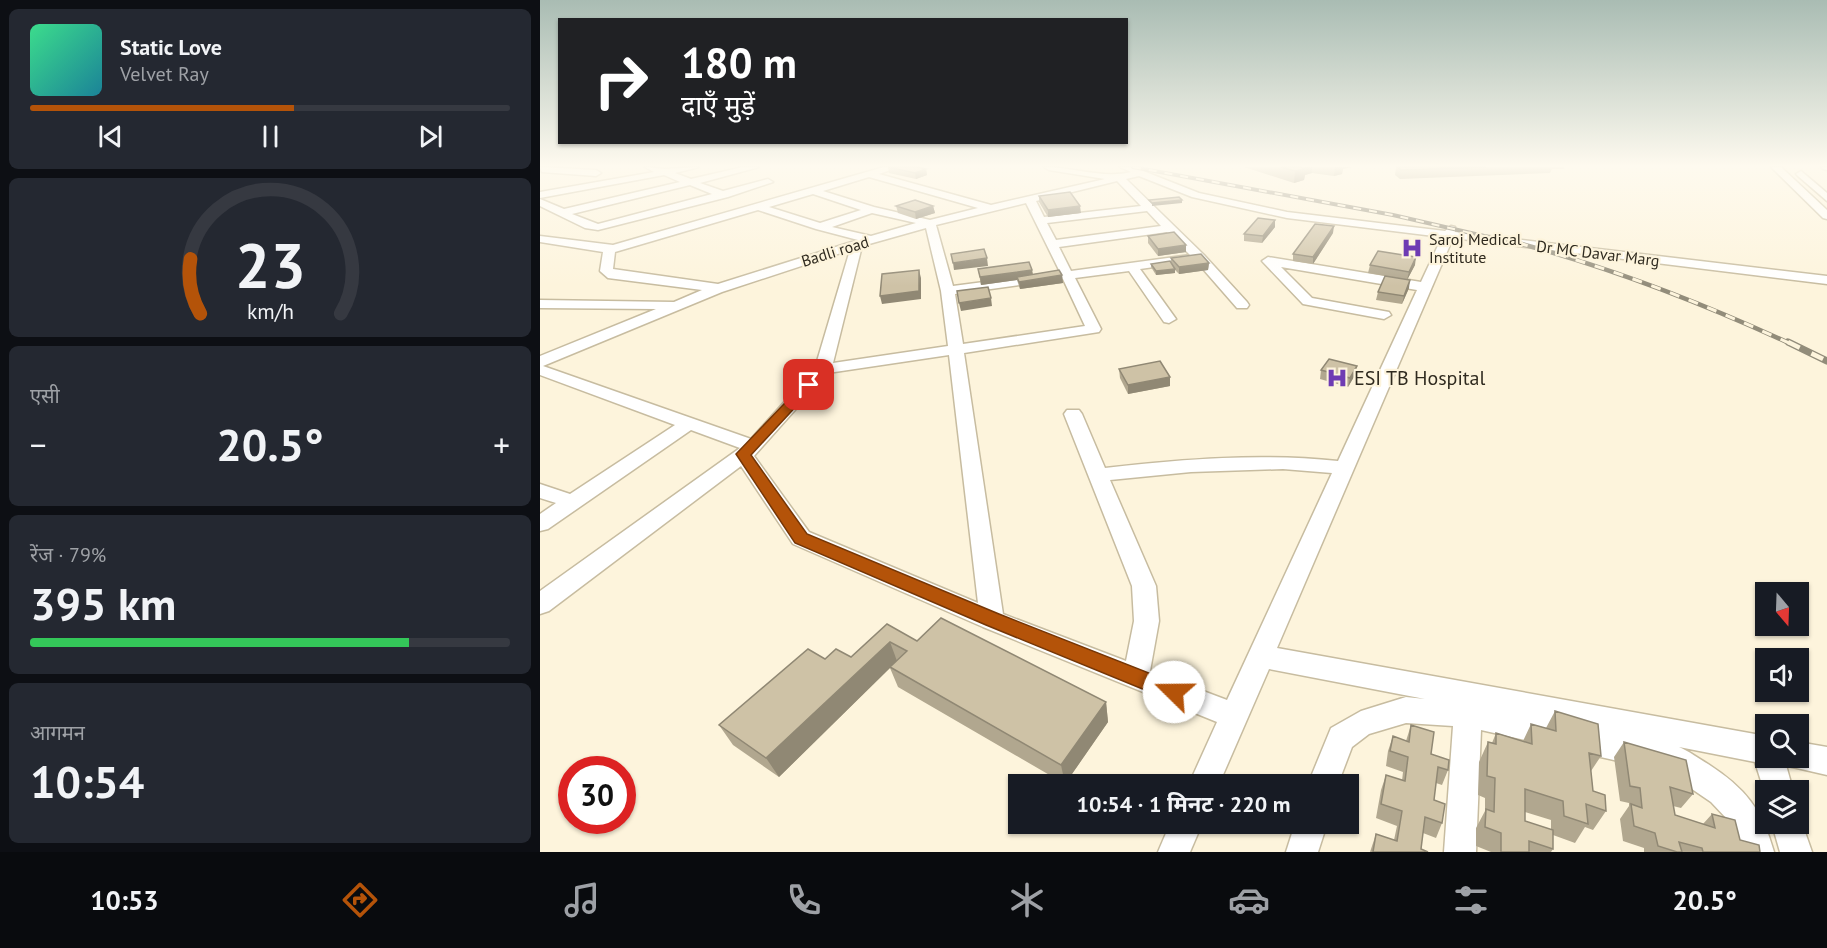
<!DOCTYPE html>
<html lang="hi">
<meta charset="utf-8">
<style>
:root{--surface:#171b24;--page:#242831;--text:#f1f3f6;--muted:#9ea1a6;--line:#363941;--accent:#b45309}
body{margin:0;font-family:"PT Sans","Noto Sans Devanagari",sans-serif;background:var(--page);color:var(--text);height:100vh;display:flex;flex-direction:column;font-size:22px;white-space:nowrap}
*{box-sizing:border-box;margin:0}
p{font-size:20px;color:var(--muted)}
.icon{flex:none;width:33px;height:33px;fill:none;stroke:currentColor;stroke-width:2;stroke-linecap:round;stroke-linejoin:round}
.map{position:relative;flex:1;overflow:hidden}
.details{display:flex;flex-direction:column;gap:9px;padding:9px;background:#0d0f14;width:540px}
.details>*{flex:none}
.banner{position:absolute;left:18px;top:18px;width:570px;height:126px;border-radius:0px;box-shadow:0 2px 4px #0004;background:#202124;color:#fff;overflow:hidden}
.needle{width:39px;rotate:161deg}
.buttons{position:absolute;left:1215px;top:582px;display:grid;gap:12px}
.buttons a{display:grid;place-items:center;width:54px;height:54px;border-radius:0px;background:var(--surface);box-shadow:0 2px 4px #0004;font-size:30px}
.speed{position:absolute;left:18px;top:756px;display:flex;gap:12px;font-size:30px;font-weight:700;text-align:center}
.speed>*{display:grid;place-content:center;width:78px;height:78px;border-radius:50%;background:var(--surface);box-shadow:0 2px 4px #0004;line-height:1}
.speed .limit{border:9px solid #d22;background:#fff;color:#111}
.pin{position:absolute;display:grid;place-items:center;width:51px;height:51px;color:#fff;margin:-26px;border-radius:12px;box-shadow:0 3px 9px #0006}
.me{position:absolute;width:66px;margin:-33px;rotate:292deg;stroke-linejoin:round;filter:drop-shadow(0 0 4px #0008)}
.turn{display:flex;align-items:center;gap:21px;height:126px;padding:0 24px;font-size:27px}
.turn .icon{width:78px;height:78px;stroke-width:2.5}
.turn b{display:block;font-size:42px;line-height:51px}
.big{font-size:45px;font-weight:700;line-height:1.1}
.details .card{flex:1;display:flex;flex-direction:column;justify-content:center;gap:9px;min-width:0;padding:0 21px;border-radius:9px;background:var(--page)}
.details .dial{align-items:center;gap:0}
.dial svg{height:156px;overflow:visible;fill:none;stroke:var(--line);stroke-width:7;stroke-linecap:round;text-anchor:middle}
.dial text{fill:var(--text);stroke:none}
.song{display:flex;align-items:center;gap:18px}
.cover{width:72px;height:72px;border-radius:9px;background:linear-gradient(135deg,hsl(150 70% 55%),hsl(190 70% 35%))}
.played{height:6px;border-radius:3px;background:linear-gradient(90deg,var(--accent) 55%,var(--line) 55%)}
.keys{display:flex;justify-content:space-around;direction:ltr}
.heat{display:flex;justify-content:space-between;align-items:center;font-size:33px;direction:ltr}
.charge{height:9px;border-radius:4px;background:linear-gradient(90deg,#34c759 79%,var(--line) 0)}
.trip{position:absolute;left:468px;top:774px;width:351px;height:60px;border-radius:0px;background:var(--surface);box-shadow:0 2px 4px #0004;font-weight:700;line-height:60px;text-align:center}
.dock{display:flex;height:96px;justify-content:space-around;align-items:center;background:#090b0e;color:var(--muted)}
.dock .icon{width:42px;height:42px}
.dock .selected{color:var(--accent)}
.dock b{font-size:27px;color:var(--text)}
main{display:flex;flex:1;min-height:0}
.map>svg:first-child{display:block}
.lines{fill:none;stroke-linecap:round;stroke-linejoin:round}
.minor-casing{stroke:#c7bca0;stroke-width:3}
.minor{fill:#fff;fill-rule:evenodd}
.rail-far2-casing{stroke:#928c7a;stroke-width:4}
.rail-far1-casing{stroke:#928c7a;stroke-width:4.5}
.rail-casing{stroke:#928c7a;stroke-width:7}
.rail-far2{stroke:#fdf4dc;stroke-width:2;stroke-dasharray:8;stroke-linecap:butt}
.rail-far1{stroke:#fdf4dc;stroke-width:3;stroke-dasharray:10;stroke-linecap:butt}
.rail{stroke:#fdf4dc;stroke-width:4.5;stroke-dasharray:13;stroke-linecap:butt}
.wall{fill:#b1a78f;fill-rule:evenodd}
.shaded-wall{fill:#908874}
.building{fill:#cec2a6;stroke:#908874;stroke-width:1.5}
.route{fill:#b45309;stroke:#753606;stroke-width:1.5}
.labels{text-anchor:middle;stroke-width:4.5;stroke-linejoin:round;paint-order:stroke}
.far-poi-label{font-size:16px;fill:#2f2a1f;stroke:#fdf4dc;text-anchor:start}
.far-street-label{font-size:16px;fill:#2f2a1f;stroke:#fdf4dc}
.poi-label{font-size:20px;fill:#2f2a1f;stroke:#fdf4dc;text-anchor:start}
</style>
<main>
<section class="details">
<div class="card">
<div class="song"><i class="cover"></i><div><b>Static Love</b><p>Velvet Ray</p></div></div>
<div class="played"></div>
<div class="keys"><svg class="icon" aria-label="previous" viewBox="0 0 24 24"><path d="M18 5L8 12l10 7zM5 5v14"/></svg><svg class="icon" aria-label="pause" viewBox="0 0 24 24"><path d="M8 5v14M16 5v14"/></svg><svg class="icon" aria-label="next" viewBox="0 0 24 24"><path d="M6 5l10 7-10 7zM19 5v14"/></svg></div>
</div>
<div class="card dial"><svg viewBox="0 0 100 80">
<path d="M14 69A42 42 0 1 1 86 69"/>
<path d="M14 69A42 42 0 0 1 9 41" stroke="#b45309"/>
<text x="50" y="56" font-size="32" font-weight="700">23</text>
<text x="50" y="72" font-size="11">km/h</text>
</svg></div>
<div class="card"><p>एसी</p>
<div class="heat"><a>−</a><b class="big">20.5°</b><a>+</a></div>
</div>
<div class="card"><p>रेंज · 79%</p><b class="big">395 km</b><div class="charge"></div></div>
<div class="card"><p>आगमन</p><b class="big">10:54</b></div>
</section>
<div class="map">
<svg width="1287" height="852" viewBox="0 0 1287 852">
<rect width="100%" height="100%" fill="#fdf4dc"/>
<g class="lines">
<defs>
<g id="minor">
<path d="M0,167L56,170L61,173L56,176L2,172Z"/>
<path d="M105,167L125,169L159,167L135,173L151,179L203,167H219L160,183L183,191L228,179L233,182L188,197L58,230L45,228L0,206V199L24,209L140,182L124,175L0,198V192L114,172ZM150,185L172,194L58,224L32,214Z"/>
<path d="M344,167H359L339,174L451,205L565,179L509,170L504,167C532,167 564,179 591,172L580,167H593L659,193L747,212L905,231L911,226L915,227V232L1287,276V284L913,238L737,648L1226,736V758H1244L1253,790H1226V797L1215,762L1139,747C1149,751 1159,759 1168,764C1205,788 1222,809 1234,852H1202L1198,838L1188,820L1171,802L1127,772L941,730L936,852H904L913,726L866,723L829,734L812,747L798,784H768L791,728L821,711L866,697L885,699L729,669L679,784H649L677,722L443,627L253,544L201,466L9,611L0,614V591L200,448L151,430L8,529L0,531V514L16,503L0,498V484L30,494L135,425L0,375V356L116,309L0,308V300L134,302L162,290L68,278L60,271L63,252L0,242V236L73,245ZM599,176L652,197L747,218L902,237L881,282L728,257L722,261L763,304L844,319L851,315L849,312L772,298L741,267L877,290L798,461C720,453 643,459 565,468L542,414L539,410H527L524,414L592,586L594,621L586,661L463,614L424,353L559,332L561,329L535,278L589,271L624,322L629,323L636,319L600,269L656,261L697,308H707L709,305L707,302L664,255L586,179ZM329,177L438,208L390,220L334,207L283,191ZM577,181L601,206L504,217L496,201ZM273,194L321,210L280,223L229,207ZM486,203L520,272L413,286L396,225ZM218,210L276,229L318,240L178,284L73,269L75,252ZM607,211L621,226L516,240L507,223ZM332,213L376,223L331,236L292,227ZM386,228L401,291L408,346L293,363L322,246ZM627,232L650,255L531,271L519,247ZM310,250L275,368L211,439L3,366L182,292ZM523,279L545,326L423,344L415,294ZM409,355L438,603L269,532L214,456L288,373ZM743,469L792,473L687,700L610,671L619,621L616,586L570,480L651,472Z"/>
<path d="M1231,167H1241L1287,210V219L1283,218Z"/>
<path d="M1281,167H1287V170L1283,169Z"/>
<path d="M1261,171L1287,193V201L1258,176L1256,174Z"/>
<path d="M1258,742L1287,747V775L1248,766L1244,758H1258Z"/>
<path d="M1258,812L1272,852H1240L1232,824H1258Z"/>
<path d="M630,824H662L650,852H618Z"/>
<path d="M755,824H787L778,852H746Z"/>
</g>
</defs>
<use href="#minor" class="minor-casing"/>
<use href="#minor" class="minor"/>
<defs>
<path id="rail-far2" d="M593,167L853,215L983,245"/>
<path id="rail-far1" d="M978,243C1072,268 1162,303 1251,344"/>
<path id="rail" d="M1248,342L1287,361"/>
</defs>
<use href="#rail-far2" class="rail-far2-casing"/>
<use href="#rail-far1" class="rail-far1-casing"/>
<use href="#rail" class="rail-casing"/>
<use href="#rail-far2" class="rail-far2"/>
<use href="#rail-far1" class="rail-far1"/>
<use href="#rail" class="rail"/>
</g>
<g class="wall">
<path d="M348,167L386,169L387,175L376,179L349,173Z"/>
<path d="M704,167H812L803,169L802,174L794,176L772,173L765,175L764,180L754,183Z"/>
<path d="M856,167H1024V169H1012L1010,173L860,179L855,175Z"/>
<path d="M499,196L541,213L508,217L499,202Z"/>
<path d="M356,206H393L395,213L376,219L358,213Z"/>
<path d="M735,220V227L722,243L704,241V234Z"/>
<path d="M793,233L773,264L753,261V254Z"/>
<path d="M608,236L646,245V252L618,256L608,243Z"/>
<path d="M631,258L669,263L668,270L639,274L635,270V273L616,275L611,267V264H631Z"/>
<path d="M830,265H875L867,280L869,288L862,304L836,300L838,292L863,279L828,273Z"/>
<path d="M438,269L492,270L493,274L522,275L523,283L480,289L477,280L441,285Z"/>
<path d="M817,366L815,375L808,387L780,379L781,370Z"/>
<path d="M579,369L630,377V386L588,394L580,378Z"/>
<path d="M347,624L377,641L566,702L568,722L525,784L358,687L350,668L239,777L193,745L179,725L285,659L311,657Z"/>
<path d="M1015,711L1061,756L1051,771L1053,791L1066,811L1053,830L1045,827L1035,843L1013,835V849L1011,852H951L936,846V828L945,811V798L938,795L939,762L948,742L952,743L956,733L983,741L991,724L1006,728ZM985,812L1011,820V830L985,821Z"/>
<path d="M871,725L891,754L908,770L902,785L896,783L894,800L902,823L896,838L883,833L881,849L888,852H830L836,834L854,840L857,826L836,818L841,790L846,775L862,781L863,772L846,766L848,751L853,736L866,741Z"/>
<path d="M1084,742L1153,794L1141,808L1133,806L1135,815L1163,824L1172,814L1200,840L1220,852H1104V848L1083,841L1080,819L1089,806V803L1080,801L1074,757Z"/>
</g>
<g class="shaded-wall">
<path d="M765,167H772V173L765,175L764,180L754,183L755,171L765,169Z"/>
<path d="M795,167H812L803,169L802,174L794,176Z"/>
<path d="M386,169L387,175L376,179L375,173Z"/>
<path d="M642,200V203L612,206V203Z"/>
<path d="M393,206L395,213L376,219L375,212Z"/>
<path d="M540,206L541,213L508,217V210Z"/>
<path d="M735,220V227L722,243L723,236Z"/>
<path d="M794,226L793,233L773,264V257Z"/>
<path d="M646,245V252L618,256V249Z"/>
<path d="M876,257L875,265L867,280L869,272Z"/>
<path d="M447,258L448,266L414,270L413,263Z"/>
<path d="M669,263L668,270L639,274V267Z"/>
<path d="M635,269V273L616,275V271Z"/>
<path d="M379,270L381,278V299L342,304L340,296Z"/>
<path d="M492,270L493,278L477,277V280L441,285L440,277Z"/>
<path d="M522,275L523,283L480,289L479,282Z"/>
<path d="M870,280L869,288L862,304L864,296Z"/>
<path d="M451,298L452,306L421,311L419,303Z"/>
<path d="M817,366L815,375L808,387L810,378Z"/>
<path d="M630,377V386L588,394V385Z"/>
<path d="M350,642L357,661L239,777L226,758Z"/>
<path d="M566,702L568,722L525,784L521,765Z"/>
</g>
<g class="building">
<path d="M348,167H377L386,169L375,173Z"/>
<path d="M741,167H760L765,169L755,171Z"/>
<path d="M858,167H946L861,170Z"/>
<path d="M530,192L540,206L508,210L499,196Z"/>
<path d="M639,197L642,200L612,203L609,200Z"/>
<path d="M375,200L393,206L375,212L356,206Z"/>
<path d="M718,218L735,220L723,236L704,234Z"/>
<path d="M775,224L794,226L773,257L753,254Z"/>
<path d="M634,232L646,245L618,249L608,236Z"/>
<path d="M444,249L447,258L413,263L411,254Z"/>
<path d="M838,251L876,257L869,272L830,265Z"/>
<path d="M661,254L669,263L639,267L631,258Z"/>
<path d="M630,261L635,269L616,271L611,264Z"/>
<path d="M489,262L492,270L440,277L438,269Z"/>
<path d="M379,270V291L340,296L342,274Z"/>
<path d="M519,270L522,275L479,282L477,277Z"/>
<path d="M845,276L870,280L864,296L838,292Z"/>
<path d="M448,287L451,298L419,303L417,291Z"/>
<path d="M789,359L817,366L810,378L781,370Z"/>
<path d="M620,361L630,377L588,385L579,369Z"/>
<path d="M401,618L566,702L521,765L350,667L367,651L350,642L226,758L179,725L268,649L285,659L296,649L311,657L347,624L377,641Z"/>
<path d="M1015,711L1058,724L1061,756L1049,753L1053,791L1065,795L1066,811L1046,804L1048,824L1024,816L1023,801L985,789V821L1013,830V849L989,841V852H961V833L945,827L946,809L954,812L955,778L947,776L948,742L956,744V733L992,744L991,724L1016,731Z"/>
<path d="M871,725L894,732L891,754L909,760L908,770L898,767L894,800L905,804L902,823L885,817L881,849L888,852H833L836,834L857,841L862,811L841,804L846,775L865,781L868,757L850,751L853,736L869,742Z"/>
<path d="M1084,742L1146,760L1153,794L1130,787L1135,815L1175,828L1172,814L1195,820L1200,840L1219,845L1220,852H1163L1162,848L1139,842L1142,852H1137L1118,846L1115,833L1094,826L1091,804L1102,808L1100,788L1090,786Z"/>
</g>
<linearGradient id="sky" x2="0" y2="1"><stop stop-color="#a9bcb3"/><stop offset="0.58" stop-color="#fefaef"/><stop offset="1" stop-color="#fefaef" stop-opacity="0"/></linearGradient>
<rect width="1287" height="286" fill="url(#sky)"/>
<path class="route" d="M269,381L276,385L274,387L211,455L267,534L459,614L642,686L645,692L642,699L634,701L627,699L446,625L255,543L196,454L265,382Z"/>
<defs>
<symbol id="hospital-bare" viewBox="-9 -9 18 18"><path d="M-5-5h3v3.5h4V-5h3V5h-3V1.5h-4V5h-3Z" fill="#6e3bb3" stroke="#fdf4dc" stroke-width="2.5" paint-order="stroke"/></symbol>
</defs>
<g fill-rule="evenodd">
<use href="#hospital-bare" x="857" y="233" width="30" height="30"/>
<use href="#hospital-bare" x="782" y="363" width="30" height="30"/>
</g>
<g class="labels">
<g class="far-poi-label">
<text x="889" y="245">Saroj Medical<tspan x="889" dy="18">Institute</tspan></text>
</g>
<g class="far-street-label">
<text transform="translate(295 251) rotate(-17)" y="6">Badli road</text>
<text transform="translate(1058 253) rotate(7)" y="6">Dr MC Davar Marg</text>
</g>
<g class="poi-label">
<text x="814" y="385">ESI TB Hospital</text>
</g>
</g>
</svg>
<div class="buttons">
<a><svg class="needle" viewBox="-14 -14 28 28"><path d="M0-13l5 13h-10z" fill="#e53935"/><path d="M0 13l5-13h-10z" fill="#9ea1a6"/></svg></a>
<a><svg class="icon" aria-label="sound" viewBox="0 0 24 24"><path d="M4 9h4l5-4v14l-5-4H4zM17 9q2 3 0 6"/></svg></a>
<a><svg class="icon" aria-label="search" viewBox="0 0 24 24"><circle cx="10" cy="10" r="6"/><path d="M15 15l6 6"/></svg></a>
<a><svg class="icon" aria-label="layers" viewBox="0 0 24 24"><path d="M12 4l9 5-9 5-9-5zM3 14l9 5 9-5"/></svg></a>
</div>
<div class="speed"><div class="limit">30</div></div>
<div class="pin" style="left:269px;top:385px;background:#d93025"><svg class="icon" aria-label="arrive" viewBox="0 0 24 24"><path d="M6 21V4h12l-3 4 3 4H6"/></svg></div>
<svg class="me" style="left:634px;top:692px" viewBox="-20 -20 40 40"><circle r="19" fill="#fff"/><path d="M0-13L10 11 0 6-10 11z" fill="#b45309"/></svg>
<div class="trip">10:54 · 1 मिनट · 220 m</div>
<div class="banner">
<div class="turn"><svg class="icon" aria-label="right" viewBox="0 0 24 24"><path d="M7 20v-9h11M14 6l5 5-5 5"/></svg><div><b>180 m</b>दाएँ मुड़ें</div></div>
</div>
</div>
</main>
<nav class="dock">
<b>10:53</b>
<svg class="icon selected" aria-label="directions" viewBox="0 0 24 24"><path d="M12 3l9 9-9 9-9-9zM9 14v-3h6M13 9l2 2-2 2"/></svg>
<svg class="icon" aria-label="music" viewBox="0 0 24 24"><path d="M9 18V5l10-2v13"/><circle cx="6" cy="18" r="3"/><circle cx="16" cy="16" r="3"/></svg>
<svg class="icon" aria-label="phone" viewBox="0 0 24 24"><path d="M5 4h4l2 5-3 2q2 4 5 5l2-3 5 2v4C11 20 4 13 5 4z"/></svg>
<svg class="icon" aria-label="climate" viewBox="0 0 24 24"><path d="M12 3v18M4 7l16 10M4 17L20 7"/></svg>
<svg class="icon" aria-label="car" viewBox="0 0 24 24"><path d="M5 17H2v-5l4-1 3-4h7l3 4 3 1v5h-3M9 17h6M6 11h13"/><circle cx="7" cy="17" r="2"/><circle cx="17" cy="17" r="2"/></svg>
<svg class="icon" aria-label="filters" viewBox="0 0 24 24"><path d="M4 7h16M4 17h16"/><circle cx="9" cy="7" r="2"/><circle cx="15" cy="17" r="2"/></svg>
<b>20.5°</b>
</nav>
